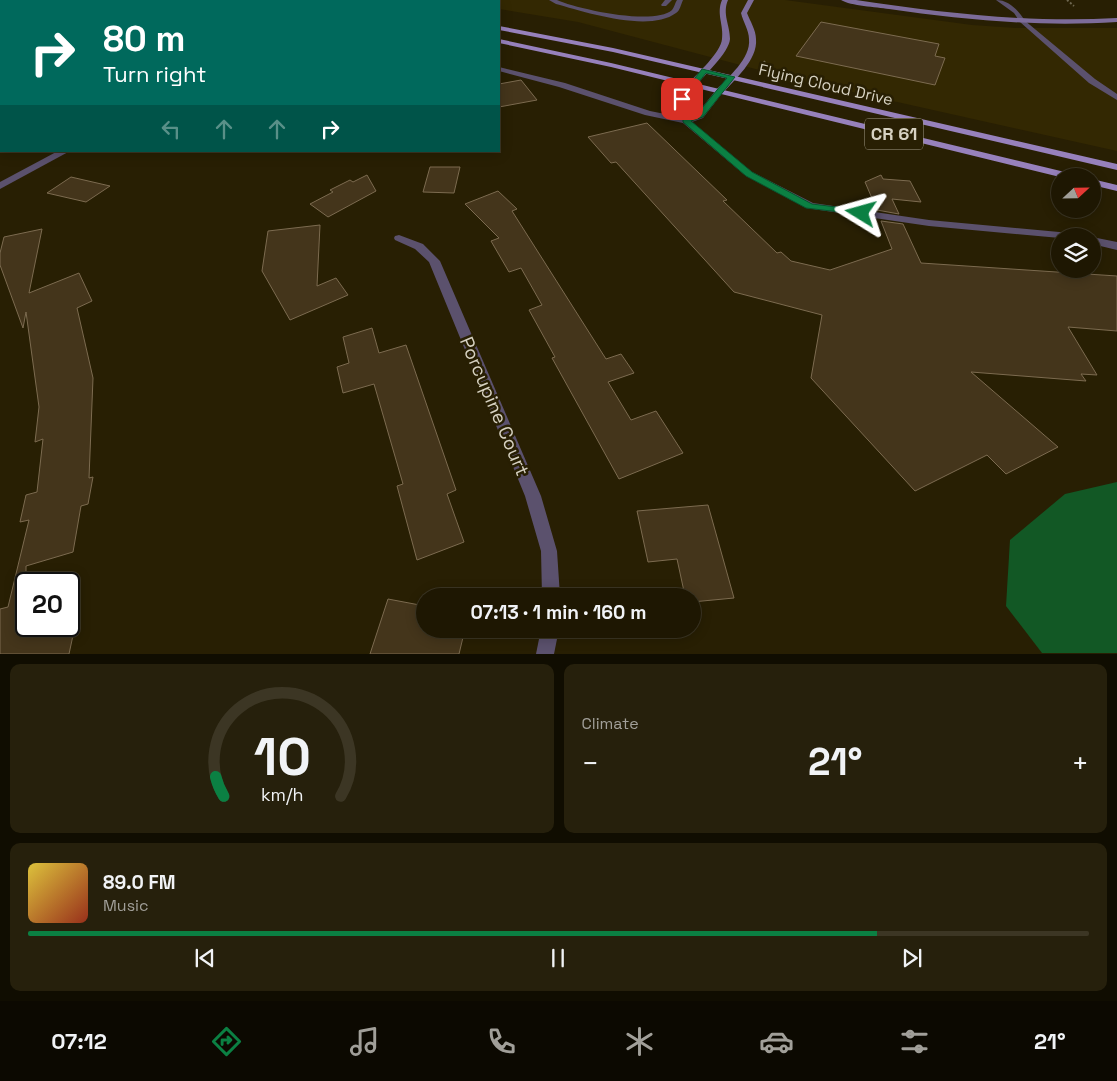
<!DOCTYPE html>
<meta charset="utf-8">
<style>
:root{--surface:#1e1702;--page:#26200c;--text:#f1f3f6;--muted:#a19f99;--line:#3c3624;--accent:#0b8043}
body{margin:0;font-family:"Space Grotesk",sans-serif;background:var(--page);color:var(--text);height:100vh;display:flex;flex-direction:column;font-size:19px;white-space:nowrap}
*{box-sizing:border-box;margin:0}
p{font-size:16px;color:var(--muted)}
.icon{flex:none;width:28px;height:28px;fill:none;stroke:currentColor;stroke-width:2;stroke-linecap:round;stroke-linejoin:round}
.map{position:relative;height:654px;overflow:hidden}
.panel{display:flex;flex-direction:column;gap:10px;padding:10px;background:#100d01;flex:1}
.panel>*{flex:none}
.hud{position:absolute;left:0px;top:0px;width:500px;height:152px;box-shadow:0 2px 12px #0003,0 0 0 1px var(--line);background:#00695c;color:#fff;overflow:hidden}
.needle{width:32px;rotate:68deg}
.buttons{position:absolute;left:1051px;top:168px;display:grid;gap:10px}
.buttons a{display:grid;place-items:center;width:50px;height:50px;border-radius:50%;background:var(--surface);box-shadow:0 2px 12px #0003,0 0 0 1px var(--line);font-size:25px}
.speed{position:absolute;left:15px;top:572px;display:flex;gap:10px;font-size:25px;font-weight:700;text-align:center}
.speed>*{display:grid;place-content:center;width:65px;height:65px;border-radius:50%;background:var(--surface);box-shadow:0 2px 12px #0003,0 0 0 1px var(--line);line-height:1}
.speed .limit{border:2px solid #111;border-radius:8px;background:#fff;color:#111}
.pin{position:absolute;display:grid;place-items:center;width:42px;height:42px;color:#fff;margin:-21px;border-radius:10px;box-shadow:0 2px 8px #0006}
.me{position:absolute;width:55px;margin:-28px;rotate:278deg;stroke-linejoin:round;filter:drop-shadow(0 0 4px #0008)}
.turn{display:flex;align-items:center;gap:18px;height:105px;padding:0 20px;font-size:22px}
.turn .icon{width:65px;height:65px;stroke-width:2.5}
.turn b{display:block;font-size:35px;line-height:42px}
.lanes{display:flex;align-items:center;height:48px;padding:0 20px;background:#0003;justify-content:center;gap:25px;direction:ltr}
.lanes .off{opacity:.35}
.big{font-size:38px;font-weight:700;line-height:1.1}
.panel .tile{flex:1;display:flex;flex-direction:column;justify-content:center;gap:8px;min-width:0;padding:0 18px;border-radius:10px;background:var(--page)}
.panel .dial{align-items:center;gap:0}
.dial svg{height:130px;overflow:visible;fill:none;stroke:var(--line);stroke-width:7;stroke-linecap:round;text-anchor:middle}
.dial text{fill:var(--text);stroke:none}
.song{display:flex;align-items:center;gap:15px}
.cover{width:60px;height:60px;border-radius:8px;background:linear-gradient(135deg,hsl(50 70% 55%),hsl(10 70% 35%))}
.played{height:5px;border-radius:2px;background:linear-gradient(90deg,var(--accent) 80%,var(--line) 80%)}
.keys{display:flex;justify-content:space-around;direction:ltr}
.heat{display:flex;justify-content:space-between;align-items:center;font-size:28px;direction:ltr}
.panel .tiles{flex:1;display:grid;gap:10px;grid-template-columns:1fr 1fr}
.tile:last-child{grid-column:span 2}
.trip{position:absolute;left:416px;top:588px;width:285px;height:50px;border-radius:25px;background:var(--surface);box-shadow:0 2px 12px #0003,0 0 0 1px var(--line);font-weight:700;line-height:50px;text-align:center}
.tabs{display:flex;height:80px;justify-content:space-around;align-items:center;background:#0c0901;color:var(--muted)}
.tabs .icon{width:35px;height:35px}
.tabs .current{color:var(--accent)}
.tabs b{font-size:22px;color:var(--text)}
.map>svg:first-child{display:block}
.built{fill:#332802}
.forest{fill:#125825}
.building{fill:#44351b;stroke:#7c6b50}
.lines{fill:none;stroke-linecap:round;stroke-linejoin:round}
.path{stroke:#6e6750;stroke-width:2;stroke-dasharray:2 2;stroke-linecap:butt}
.lane{fill:#5b516d;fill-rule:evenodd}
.street{fill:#5b516d;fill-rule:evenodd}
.secondary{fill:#7d6c9a;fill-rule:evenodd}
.primary{fill:#9781bc;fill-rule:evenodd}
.route{fill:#0b8043;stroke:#07532c}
.labels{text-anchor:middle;stroke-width:5;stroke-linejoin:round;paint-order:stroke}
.far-street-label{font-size:16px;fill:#d7d2c2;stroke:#281f03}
.shield{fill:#281f03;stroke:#a29c89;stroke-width:1}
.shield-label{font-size:18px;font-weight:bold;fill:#d7d2c2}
.street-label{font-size:19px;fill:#d7d2c2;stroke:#281f03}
</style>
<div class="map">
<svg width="1117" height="654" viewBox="0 0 1117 654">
<rect width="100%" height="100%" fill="#281f03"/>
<path class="built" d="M422,0H785L972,25L1016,28H1117V151L790,78L578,22L499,9V1Z"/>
<path class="forest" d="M1117,482V653H1042L1006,606L1010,540L1065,494Z"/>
<g class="building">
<path d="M821,22L939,44L935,56L945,58L935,85L796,56Z"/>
<path d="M521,80L537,100L499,107V84Z"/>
<path d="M647,123L727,200L723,201L777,253L781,252L791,261L830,270L892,249L881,221L903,224L921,263L1117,276V331L1068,327L1097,375L1081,374L1086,381L971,372L1058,447L1006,474L987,455L915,491L811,378L822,315L734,292L616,162L611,163L588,137Z"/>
<path d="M430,167H460L454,193L423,192Z"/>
<path d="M367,175L376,191L328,217L310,204L333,192L330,190L350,180L353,182Z"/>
<path d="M881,175L883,179L910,181L921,202L892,199L899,214L877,210L865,182Z"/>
<path d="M71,177L110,186L86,202L47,193Z"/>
<path d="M498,191L517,209L512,211L606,359L621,354L634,373L608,382L631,420L656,411L683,453L619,479L552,358L555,357L529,310L542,305L521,268L509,272L491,241L499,238L465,204Z"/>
<path d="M320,225L317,286L336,278L348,295L290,320L262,271L268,231Z"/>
<path d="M42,229L29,293L79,273L92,301L77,308L93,378L89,478L93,477L88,504L81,506L73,552L26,566V626H75L69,654H0V609L8,607L29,520L20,522L26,495L37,492L43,439L35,442L39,407L26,312L23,328L0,265V253L4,237Z"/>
<path d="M372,328L379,353L406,345L456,490L447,494L464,542L417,560L397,486L403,484L374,384L343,393L337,367L349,363L343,337Z"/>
<path d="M708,505L734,598L692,602V596H685L677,559L648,562L637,511Z"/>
<path d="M388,599L425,606V629H465L459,654H370Z"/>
</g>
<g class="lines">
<g class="path">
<path d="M1067,0L1074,6"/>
<path d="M764,61L769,71"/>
</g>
<g class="lane">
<path d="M549,0H557C577,9 654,26 672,10C674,8 675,3 677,0H683C681,4 680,11 676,13C649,33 585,12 556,4Z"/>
<path d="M665,0H672L666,6H662L661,5Z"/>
<path d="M1020,20H1024L1095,79L1117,94V100L1089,83L1020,22Z"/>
<path d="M499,67L565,83L650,111L680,117L674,104L689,83L696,85L682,104L688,117L697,114L716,90H722L723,92L703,118L692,122L752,172L813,203L929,220L1070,233L1075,236H1060V238L929,226L806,208L746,176L683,123L645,115L559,87L499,71Z"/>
<path d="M1092,237L1117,242V250L1092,244Z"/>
</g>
<g class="street">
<path d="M996,0C1009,0 1018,10 1025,21L1024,22H1020L1014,13Z"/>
<path d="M58,151H70L0,189V182Z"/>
<path d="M399,235L423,244L440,261L541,496L557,551L560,596H542L541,551L525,496L429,262L415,249L395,240L394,238L395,236Z"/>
<path d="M541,629H559L554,654H536Z"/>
</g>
<g class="secondary">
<path d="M722,0H728C722,14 730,25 730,39C729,53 704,75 695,87H689V83C698,73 721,52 722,39C724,25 716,14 722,0Z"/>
<path d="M748,0H754L747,13C750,21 756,30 756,39C758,60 734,80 722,94H716V90C728,77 751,59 749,39C749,30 743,22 741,13Z"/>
<path d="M841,0H856C943,13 1029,23 1117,18V22C1040,27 965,20 889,9C876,7 851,6 841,0Z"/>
</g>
<g class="primary">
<rect x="0" y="16" width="1" height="4"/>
<rect x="0" y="26" width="1" height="4"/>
<path d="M499,26L613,48L1117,164V170L613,52L499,30Z"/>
<path d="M499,39L611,63L1069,173L1074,176L1060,177L611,67L499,43Z"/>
<path d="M1092,179L1117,185V191L1092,185Z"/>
</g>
</g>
<path class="route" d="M702,69L735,77L703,117L691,121L752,172L812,204L861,210L864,211V215L806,208L746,176L683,122V119L697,114L727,78L706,73L685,100H680V97Z"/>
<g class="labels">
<g class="far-street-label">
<text transform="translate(826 84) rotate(13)" y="6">Flying Cloud Drive</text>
</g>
<rect class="shield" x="865" y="118.5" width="58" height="31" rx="4"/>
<g class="shield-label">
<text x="894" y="140">CR 61</text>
</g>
<g class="street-label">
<text transform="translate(495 406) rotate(67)" y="7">Porcupine Court</text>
</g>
</g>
</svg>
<div class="buttons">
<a><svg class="needle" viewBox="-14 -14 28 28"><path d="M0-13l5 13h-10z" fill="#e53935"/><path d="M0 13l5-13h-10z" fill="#a19f99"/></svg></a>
<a><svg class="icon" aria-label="layers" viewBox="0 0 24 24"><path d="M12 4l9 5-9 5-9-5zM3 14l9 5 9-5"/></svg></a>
</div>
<div class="speed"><div class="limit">20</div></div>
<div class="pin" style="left:682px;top:99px;background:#d93025"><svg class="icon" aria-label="arrive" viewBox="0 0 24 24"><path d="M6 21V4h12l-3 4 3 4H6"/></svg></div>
<svg class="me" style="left:861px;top:213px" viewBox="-20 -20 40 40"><path d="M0-17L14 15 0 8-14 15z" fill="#0b8043" stroke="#fff" stroke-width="4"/></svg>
<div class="trip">07:13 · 1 min · 160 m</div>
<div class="hud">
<div class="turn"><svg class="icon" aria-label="right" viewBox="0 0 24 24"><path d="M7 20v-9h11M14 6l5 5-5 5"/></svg><div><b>80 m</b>Turn right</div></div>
<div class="lanes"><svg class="icon off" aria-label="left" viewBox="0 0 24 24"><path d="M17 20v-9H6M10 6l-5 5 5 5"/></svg><svg class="icon off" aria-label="ahead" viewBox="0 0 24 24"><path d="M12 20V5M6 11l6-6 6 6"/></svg><svg class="icon off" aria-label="ahead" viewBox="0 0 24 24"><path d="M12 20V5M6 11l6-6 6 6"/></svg><svg class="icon" aria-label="right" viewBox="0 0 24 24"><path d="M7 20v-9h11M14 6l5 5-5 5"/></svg></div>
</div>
</div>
<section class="panel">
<div class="tiles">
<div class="tile dial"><svg viewBox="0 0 100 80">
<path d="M14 69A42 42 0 1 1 86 69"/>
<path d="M14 69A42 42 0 0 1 9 57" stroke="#0b8043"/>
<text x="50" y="56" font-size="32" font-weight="700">10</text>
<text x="50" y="72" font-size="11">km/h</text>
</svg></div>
<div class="tile"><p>Climate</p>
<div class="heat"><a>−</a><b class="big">21°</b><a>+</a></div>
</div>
<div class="tile">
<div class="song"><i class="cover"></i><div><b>89.0 FM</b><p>Music</p></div></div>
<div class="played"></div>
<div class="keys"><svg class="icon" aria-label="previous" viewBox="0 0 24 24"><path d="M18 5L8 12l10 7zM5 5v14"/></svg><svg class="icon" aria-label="pause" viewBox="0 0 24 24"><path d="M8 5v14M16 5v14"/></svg><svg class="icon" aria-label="next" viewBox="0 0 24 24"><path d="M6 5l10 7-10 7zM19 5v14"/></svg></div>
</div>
</div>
</section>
<nav class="tabs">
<b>07:12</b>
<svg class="icon current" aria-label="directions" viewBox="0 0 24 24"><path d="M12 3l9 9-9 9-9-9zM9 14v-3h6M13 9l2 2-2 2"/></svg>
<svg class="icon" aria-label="music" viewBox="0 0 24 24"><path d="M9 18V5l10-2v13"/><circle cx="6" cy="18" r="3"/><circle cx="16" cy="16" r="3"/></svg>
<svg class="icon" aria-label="phone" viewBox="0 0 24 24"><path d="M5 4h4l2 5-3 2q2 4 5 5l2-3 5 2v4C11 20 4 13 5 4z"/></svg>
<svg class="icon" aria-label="climate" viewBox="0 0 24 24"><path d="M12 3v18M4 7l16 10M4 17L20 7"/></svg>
<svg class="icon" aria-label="car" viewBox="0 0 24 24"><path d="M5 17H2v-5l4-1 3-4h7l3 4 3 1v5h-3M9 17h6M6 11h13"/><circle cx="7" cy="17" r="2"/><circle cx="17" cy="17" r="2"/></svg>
<svg class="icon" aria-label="filters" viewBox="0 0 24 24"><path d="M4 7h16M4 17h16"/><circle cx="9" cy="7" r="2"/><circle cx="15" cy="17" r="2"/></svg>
<b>21°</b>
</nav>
